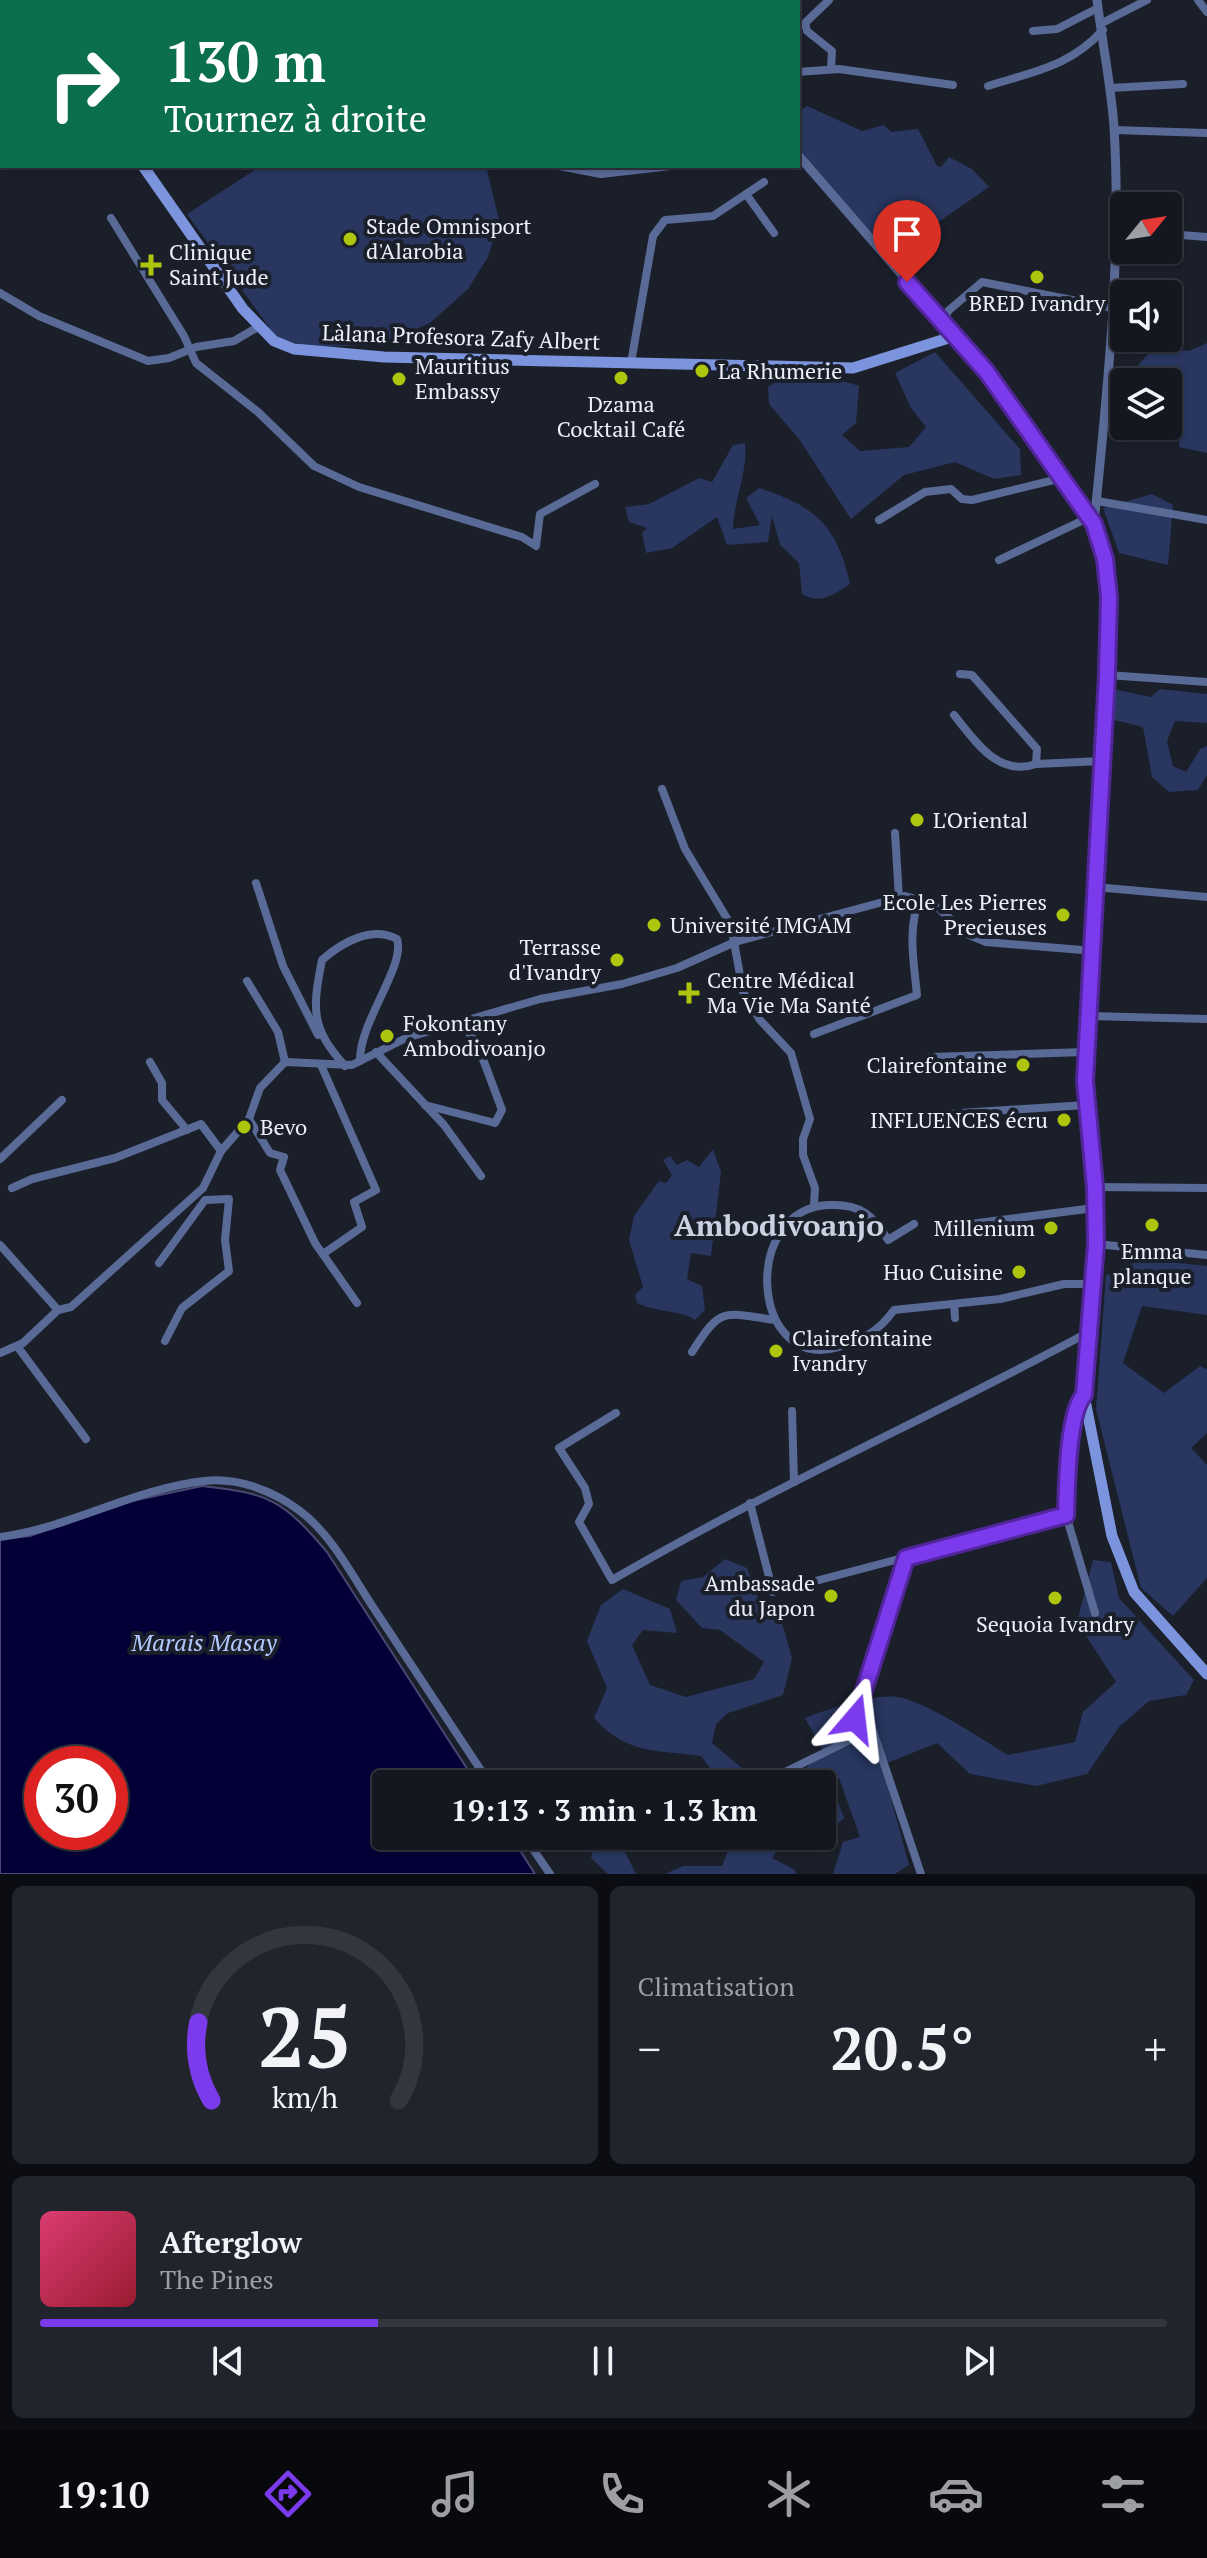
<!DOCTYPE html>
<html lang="fr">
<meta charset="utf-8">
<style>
:root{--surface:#141720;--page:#21242d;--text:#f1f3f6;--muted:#9d9fa5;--line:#33363e;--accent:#7c3aed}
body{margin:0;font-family:"PT Serif",serif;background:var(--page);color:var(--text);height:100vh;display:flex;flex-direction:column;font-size:30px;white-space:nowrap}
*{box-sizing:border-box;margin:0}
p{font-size:26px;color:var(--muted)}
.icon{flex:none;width:44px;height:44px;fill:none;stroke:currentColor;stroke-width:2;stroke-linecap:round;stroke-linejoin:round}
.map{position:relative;height:1874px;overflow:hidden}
.sheet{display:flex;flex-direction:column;gap:12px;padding:12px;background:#0b0d12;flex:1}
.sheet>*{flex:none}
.hud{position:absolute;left:0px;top:0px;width:800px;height:168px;box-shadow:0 2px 6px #0004,0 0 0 2px var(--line);background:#0b6e4f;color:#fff;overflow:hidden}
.needle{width:52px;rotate:60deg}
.tools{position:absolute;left:1110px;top:192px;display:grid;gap:16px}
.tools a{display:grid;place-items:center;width:72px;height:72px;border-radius:8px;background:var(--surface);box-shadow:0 2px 6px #0004,0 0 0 2px var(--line);font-size:40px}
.speed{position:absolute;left:24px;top:1746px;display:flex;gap:16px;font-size:40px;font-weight:700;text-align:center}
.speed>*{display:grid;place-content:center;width:104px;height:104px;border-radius:50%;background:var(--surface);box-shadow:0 2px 6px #0004,0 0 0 2px var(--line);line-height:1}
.speed .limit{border:12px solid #d22;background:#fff;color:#111}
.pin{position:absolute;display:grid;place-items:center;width:68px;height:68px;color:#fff;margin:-82px -34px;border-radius:50% 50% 50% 0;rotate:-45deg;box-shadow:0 0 8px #0007}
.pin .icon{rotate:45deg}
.me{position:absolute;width:88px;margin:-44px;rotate:17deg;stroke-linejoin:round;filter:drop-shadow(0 0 6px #0008)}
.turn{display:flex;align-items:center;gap:28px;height:168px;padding:0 32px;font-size:36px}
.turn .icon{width:104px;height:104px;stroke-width:2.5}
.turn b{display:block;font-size:56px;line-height:68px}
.big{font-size:60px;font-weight:700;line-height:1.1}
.sheet .widget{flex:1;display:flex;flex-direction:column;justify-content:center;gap:12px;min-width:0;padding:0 28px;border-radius:12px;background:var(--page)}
.sheet .dial{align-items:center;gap:0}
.dial svg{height:208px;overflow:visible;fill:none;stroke:var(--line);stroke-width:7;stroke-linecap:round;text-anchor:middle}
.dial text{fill:var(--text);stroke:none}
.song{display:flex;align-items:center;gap:24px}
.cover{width:96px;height:96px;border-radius:12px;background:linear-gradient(135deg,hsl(340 70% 55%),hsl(350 70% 35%))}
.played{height:8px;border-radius:4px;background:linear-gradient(90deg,var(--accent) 30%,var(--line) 30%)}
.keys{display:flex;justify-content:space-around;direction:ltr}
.heat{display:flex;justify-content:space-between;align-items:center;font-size:44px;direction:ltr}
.sheet .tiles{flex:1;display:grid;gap:12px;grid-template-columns:1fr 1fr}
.widget:last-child{grid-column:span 2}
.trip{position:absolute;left:372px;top:1770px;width:464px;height:80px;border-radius:8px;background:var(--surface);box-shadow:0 2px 6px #0004,0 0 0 2px var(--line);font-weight:700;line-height:80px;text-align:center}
.tab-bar{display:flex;height:128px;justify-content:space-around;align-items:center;background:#08090d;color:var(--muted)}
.tab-bar .icon{width:56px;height:56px}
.tab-bar .selected{color:var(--accent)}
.tab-bar b{font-size:36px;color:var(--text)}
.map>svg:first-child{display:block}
.green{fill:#283660}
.water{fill:#030038;stroke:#494872;stroke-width:2;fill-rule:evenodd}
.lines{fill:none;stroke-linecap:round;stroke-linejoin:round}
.minor{stroke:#596a97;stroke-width:8}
.tertiary{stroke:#596a97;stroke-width:9}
.secondary{stroke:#7b94dd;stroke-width:11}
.route-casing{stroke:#51269a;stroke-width:20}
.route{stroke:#7c3aed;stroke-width:14}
.poi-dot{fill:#adc60d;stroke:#1a1f2a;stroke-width:3}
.labels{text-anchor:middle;stroke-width:8;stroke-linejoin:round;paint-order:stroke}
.poi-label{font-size:22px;fill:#edf0f8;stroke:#1a1f2a;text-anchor:start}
.street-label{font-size:22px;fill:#edf0f8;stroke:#1a1f2a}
.water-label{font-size:24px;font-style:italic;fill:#b3c8ff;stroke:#1a1f2a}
.district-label{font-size:30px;font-weight:bold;fill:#cbd1e1;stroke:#1a1f2a}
</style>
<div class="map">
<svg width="1207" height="1874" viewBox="0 0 1207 1874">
<rect width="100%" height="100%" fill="#1a1f2a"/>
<g class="green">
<path d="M807,106L862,131L884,125L891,132L918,129L937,166L941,167L949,157L972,169L989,187L896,251C871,249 816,172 798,151V112Z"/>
<path d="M261,166H486L499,220L488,257L468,289L430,323L380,345L309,347L276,337L187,214Z"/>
<path d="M1207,343V453L1179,447L1180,418L1168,410V382H1143L1135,369L1153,348L1189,351Z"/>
<path d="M935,352L1020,449L1021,475L994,479L955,462L904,475L851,519L799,439L769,404L768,387L780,379C806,380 836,377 859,386L856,423L842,435L860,451L909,447L926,427L911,408L895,373Z"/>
<path d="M745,443C748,473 734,499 733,529L760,525L746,498L759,488C815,506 837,525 850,584C833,595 821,605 802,594L799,563L780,545L772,516L768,542L727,545L717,517L672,548L646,553L642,533L647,528L629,522L625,507L649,504L699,478L712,482L733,445Z"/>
<path d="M1152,494L1173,505L1168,565L1119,553L1103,508Z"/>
<path d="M1113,689L1151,697L1160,689L1207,694V723L1175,721L1167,741L1173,766L1186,772L1200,749L1207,746V775L1198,790L1169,792L1152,777L1143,727L1110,719Z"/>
<path d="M713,1149L721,1172L711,1256L691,1253L687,1279L702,1286L705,1310L695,1320C682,1310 658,1313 637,1303L635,1295L643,1287L629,1240L634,1216L659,1181L666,1183L672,1175L663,1160L670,1156L677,1165L687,1160L699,1167Z"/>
<path d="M1142,1259L1207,1266V1315L1142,1306L1123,1363L1164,1393L1200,1366L1207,1369V1433L1191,1448L1207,1465V1578L1173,1616L1141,1588L1096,1409L1106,1275Z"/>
<path d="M725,1559L747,1568L760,1602L780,1616L792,1658L783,1695L728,1713L716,1724L712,1743L761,1784H722L701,1756C655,1750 626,1754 594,1718L607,1688L587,1641L601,1605L623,1589L670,1609L677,1633L643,1630L632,1645L650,1685L686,1697L754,1679L764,1662L720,1630L702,1628L676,1600L681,1581L703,1577Z"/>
<path d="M1093,1560L1111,1562L1119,1598L1194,1680L1186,1695L1149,1701L1119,1727L1087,1774L1036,1786L970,1774L937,1743L882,1765L909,1865L895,1874H833L843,1842L860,1837L839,1778L832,1786L844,1818L825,1834L822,1784H793L822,1749L805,1718C830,1709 870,1694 897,1697C924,1700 983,1740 1008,1755L1075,1742L1083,1712L1116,1682L1077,1622Z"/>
<path d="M596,1836H668L632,1844L624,1850L636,1874H608L591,1858Z"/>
<path d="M734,1836H777L780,1846L772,1858L795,1870L796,1874H665L683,1866H722Z"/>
</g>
<path class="water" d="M202,1486C269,1493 283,1500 327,1552L477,1784H386V1836H511L535,1874H0V1539L30,1536L127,1502ZM42,1764H110V1832H42Z"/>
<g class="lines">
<g class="minor">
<path d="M458,0L459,2"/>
<path d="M829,0L805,23L807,31L832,51L831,69"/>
<path d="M1198,0L1207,12"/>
<path d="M1102,23L1147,0"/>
<path d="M1033,31L1057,29L1098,8"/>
<path d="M798,72L839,69L953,85"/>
<path d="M988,86C1035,71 1069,67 1103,30"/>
<path d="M1110,88L1183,84"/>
<path d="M1114,130L1207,133"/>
<path d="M559,166L601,174L671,166"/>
<path d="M746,194L774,233"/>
<path d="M111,218L184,336L196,363L258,412L314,466L359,487L522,537L536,546L540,514L595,484"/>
<path d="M1168,234L1207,237"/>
<path d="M0,293L39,316L148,361L169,358L196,347L234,341L258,327"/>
<path d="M953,332L946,317L948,311L982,282L1112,308"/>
<path d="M631,363L653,236L665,220L713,216L764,182"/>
<path d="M1097,501L1207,520"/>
<path d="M879,520L925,492L951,489L962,499L972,500L1062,478"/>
<path d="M999,560L1090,517"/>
<path d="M960,674L972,675L1037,749L1036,764L1101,761"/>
<path d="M1107,675L1207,682"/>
<path d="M954,715C976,742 998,777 1036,764"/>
<path d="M662,789L685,849L731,925L743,992L760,1020L791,1053L810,1119L803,1139V1155L815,1188L814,1206"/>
<path d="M895,833L899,898"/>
<path d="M256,883L283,966L318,1035"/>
<path d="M1095,887L1207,897"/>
<path d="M247,981L278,1032L285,1062"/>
<path d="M1089,1016L1207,1019"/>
<path d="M814,1034L917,995C914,964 907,928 920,898"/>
<path d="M376,1052L444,1125L481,1176"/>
<path d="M930,1057L1085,1052"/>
<path d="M150,1062L162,1083V1100L187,1130"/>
<path d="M321,1065L376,1190L354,1202L362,1227L323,1254"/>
<path d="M345,1066C311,1028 312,1010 322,960C341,943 372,925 397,939C406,966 359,1022 360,1061"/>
<path d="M425,1105L495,1123L502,1110L477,1043L461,1023"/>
<path d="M929,1115L1086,1105"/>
<path d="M249,1119L270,1153L284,1157L280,1170L315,1243L357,1303"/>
<path d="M0,1159L62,1100"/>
<path d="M1095,1187L1207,1188"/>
<path d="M12,1188L32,1179L115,1158L201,1124L221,1151"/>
<path d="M914,1224L888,1240C874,1215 860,1204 830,1205C740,1207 750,1373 839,1347C864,1339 879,1331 894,1310L1000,1299L1064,1284H1093"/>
<path d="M948,1227L1094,1208"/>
<path d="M1096,1244L1207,1255"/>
<path d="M0,1245L58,1310"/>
<path d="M159,1263L205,1200L229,1199L225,1240L229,1271L182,1308L165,1341"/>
<path d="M954,1304L955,1318"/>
<path d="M17,1346L86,1439"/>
<path d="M692,1352C722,1305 723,1313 775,1320"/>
<path d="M0,1353L23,1343L58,1310L71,1307L203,1188L221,1151L249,1119L260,1088L285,1062L352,1065L406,1038L540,999L622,984L677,968L735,942L905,896L932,903L969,935L986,942L1094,951"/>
<path d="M1084,1395L1078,1401L1072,1441L1066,1515L1095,1613"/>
<path d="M792,1411L794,1482"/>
<path d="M616,1413L559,1448L585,1488L589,1504L579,1522L612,1580C767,1490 931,1417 1089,1332"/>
<path d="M750,1503L773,1592"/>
<path d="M0,1537C70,1528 133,1489 204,1481C238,1477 274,1491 300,1511C331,1534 352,1575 373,1607C412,1666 451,1725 490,1784"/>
<path d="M789,1588L1066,1515"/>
<path d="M862,1698L921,1874"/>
<path d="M785,1772L848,1741L906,1558"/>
<path d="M524,1836L550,1874"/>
</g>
<g class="tertiary">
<path d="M678,0L680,2"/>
<path d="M798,155L955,336"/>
<path d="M1094,524C1107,393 1122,259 1114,127C1111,84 1102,42 1097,0"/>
</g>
<g class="secondary">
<path d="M24,0L26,2"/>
<path d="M143,166L243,309L274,341L294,349L384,357L853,368L955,336L986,371L1094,524L1105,559L1109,597L1094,951L1085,1052L1096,1244L1084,1395L1112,1536L1134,1592L1207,1674"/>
</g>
</g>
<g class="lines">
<defs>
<path id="route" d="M855,1719L906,1558L1066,1515C1067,1489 1067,1414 1084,1395L1096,1244L1095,1187L1085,1081L1107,675L1109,597L1105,559L1094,524L1018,416L986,371L907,282"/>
</defs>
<use href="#route" class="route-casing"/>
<use href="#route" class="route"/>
</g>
<g class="poi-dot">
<circle cx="350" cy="239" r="8"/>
<path d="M147 253h8v8h8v8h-8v8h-8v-8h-8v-8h8z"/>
<circle cx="1037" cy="277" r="8"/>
<circle cx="702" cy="371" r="8"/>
<circle cx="621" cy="378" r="8"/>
<circle cx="399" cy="379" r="8"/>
<circle cx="917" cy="820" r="8"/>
<circle cx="1063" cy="915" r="8"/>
<circle cx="654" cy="925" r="8"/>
<circle cx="617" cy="960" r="8"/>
<path d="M685 981h8v8h8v8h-8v8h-8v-8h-8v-8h8z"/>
<circle cx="387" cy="1036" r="8"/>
<circle cx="1023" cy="1065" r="8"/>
<circle cx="1064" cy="1120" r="8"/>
<circle cx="244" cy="1127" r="8"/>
<circle cx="1152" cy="1225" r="8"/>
<circle cx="1051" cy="1228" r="8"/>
<circle cx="1019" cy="1272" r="8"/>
<circle cx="776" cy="1351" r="8"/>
<circle cx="831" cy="1596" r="8"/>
<circle cx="1055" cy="1598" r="8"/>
</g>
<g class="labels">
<g class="poi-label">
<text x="366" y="234">Stade Omnisport<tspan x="366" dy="25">d'Alarobia</tspan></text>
<text x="169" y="260">Clinique<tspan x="169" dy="25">Saint Jude</tspan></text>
<text x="1037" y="311" text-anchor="middle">BRED Ivandry</text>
<text x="415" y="374">Mauritius<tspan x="415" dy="25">Embassy</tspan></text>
<text x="718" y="379">La Rhumerie</text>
<text x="621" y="412" text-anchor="middle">Dzama<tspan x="621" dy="25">Cocktail Café</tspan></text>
<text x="933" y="828">L'Oriental</text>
<text x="1047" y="910" text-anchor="end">Ecole Les Pierres<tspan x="1047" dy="25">Precieuses</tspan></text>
<text x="670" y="933">Université IMGAM</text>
<text x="601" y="955" text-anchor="end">Terrasse<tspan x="601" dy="25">d'Ivandry</tspan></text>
<text x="707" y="988">Centre Médical<tspan x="707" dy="25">Ma Vie Ma Santé</tspan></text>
<text x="403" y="1031">Fokontany<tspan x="403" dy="25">Ambodivoanjo</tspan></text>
<text x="1007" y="1073" text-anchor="end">Clairefontaine</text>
<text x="1048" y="1128" text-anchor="end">INFLUENCES écru</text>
<text x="260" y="1135">Bevo</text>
<text x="1035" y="1236" text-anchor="end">Millenium</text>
<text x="1152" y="1259" text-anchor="middle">Emma<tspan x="1152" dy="25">planque</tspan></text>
<text x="1003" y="1280" text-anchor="end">Huo Cuisine</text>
<text x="792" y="1346">Clairefontaine<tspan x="792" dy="25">Ivandry</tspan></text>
<text x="815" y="1591" text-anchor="end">Ambassade<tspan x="815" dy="25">du Japon</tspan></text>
<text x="1055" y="1632" text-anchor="middle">Sequoia Ivandry</text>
</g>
<g class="street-label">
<text transform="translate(461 337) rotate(2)" y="8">Làlana Profesora Zafy Albert</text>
</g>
<g class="water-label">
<text x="204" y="1651">Marais Masay</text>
</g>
<g class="district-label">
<text x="779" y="1236">Ambodivoanjo</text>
</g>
</g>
</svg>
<div class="tools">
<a><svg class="needle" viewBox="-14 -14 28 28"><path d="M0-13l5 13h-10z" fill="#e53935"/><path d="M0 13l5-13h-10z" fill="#9d9fa5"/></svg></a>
<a><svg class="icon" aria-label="sound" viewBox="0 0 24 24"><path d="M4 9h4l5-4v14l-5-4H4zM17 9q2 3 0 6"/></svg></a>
<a><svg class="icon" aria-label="layers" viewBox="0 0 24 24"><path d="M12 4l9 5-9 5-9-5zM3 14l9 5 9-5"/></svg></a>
</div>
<div class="speed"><div class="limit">30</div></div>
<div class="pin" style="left:907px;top:282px;background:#d93025"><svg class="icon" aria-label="arrive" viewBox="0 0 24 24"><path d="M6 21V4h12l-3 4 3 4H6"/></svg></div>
<svg class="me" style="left:855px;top:1719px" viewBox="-20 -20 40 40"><path d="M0-17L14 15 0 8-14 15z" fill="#7c3aed" stroke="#fff" stroke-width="4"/></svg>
<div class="trip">19:13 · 3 min · 1.3 km</div>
<div class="hud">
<div class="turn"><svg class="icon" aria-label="right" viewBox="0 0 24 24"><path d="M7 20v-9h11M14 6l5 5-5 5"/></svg><div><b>130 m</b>Tournez à droite</div></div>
</div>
</div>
<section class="sheet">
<div class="tiles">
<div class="widget dial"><svg viewBox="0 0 100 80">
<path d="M14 69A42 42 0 1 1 86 69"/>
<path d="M14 69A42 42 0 0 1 9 39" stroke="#7c3aed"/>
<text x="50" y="56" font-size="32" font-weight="700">25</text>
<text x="50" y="72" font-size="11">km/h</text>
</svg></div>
<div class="widget"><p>Climatisation</p>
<div class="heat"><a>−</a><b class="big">20.5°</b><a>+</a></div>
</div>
<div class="widget">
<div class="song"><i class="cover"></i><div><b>Afterglow</b><p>The Pines</p></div></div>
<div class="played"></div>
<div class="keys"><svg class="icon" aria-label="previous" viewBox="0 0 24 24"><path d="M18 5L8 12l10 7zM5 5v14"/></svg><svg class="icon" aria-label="pause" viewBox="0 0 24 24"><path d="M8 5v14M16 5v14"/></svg><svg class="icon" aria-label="next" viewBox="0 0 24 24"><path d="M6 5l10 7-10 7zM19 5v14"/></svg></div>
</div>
</div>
</section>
<nav class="tab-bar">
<b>19:10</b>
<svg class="icon selected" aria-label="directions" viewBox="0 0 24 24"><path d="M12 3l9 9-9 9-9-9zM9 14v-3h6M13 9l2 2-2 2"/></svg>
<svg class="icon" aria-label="music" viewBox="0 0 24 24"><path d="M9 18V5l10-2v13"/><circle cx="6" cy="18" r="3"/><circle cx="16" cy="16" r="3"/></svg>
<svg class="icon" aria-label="phone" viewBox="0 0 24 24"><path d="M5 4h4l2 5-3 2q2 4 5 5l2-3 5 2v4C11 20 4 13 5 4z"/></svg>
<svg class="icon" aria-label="climate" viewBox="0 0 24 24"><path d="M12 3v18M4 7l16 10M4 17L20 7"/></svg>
<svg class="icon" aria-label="car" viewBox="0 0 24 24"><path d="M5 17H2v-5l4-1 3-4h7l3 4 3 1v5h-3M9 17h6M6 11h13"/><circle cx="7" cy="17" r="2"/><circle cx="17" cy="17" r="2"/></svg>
<svg class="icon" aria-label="filters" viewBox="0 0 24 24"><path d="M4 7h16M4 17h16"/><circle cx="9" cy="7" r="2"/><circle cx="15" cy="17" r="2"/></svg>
</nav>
